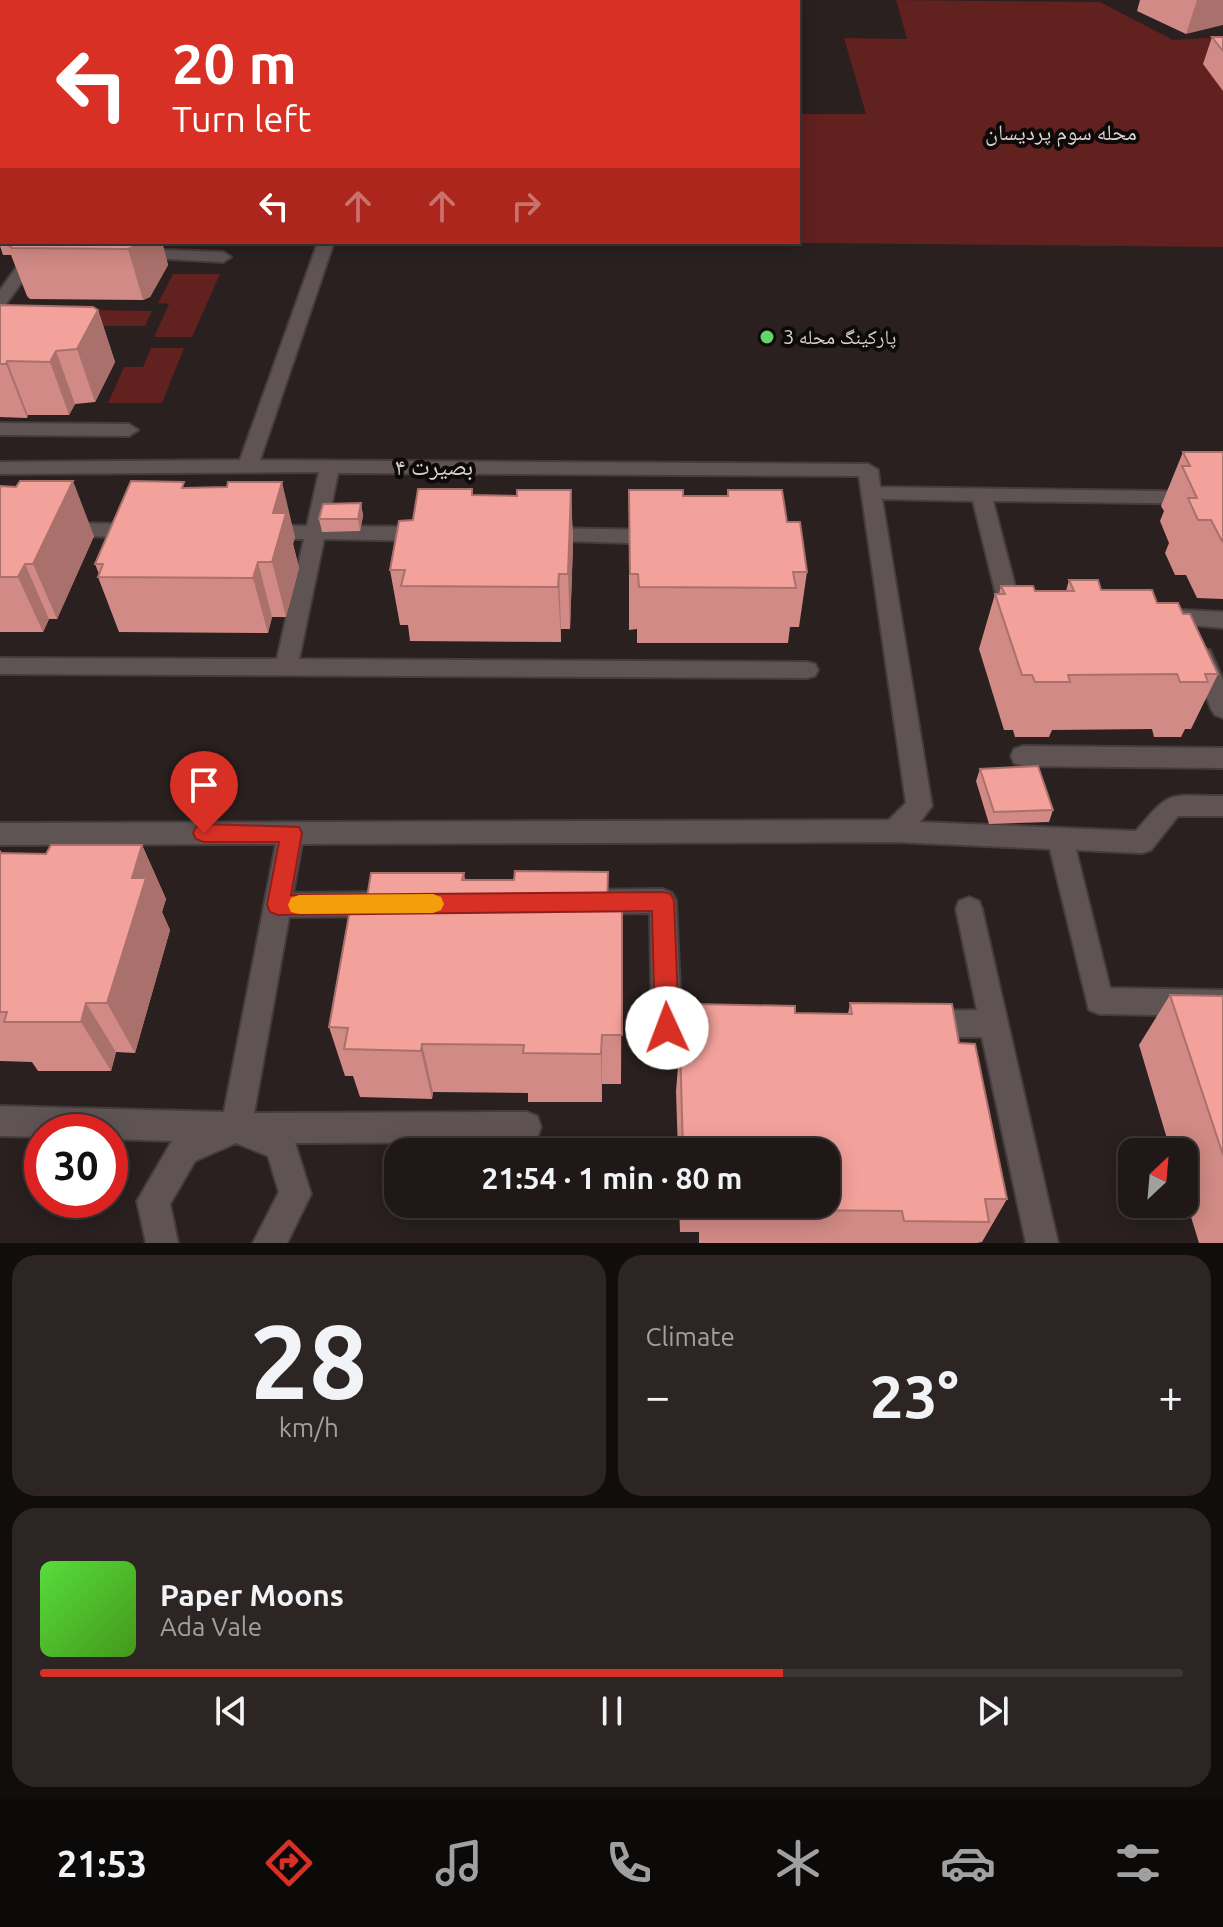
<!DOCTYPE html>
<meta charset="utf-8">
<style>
:root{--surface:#1f1817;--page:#2c2524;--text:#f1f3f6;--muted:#a1a0a1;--line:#3c3736;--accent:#d93025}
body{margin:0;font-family:Ubuntu,"Noto Naskh Arabic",sans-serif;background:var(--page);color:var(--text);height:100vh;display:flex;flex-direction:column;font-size:30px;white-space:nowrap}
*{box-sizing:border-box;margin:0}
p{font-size:26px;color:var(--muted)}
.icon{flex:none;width:44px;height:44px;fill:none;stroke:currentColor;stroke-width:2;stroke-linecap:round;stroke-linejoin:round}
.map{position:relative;height:1243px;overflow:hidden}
.panel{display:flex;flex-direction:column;gap:12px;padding:12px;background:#110d0d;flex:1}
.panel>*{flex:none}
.banner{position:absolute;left:0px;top:0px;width:800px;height:244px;box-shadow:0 4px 20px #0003,0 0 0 2px var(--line);background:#d93025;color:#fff;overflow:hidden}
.needle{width:52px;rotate:26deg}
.buttons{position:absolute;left:1118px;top:1138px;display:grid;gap:16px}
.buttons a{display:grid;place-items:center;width:80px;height:80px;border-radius:16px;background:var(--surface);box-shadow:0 4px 20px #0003,0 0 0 2px var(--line);font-size:40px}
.speed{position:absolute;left:24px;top:1114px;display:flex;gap:16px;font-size:40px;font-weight:700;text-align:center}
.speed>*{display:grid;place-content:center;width:104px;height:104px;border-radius:50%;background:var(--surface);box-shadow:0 4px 20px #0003,0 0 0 2px var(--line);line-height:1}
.speed .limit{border:12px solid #d22;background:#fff;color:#111}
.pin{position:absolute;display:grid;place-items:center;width:68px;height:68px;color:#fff;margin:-82px -34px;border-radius:50% 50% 50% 0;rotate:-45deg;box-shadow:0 0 8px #0007}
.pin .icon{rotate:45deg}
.me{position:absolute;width:88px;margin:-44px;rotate:358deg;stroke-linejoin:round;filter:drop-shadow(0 0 6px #0008)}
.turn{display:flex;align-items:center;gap:28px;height:168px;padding:0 40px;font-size:36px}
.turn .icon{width:104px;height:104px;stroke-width:2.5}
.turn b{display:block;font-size:56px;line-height:68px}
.lanes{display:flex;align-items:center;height:76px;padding:0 40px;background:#0003;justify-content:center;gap:40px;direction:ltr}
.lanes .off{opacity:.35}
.big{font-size:60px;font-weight:600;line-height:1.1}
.panel .card{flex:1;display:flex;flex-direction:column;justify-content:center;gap:12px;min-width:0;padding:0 28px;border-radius:24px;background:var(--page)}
.panel .dial{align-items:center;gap:0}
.dial b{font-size:104px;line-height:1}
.song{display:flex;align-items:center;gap:24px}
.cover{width:96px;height:96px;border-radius:12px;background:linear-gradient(135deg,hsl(110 70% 55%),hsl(100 70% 35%))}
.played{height:8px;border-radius:4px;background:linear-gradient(90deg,var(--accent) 65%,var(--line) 65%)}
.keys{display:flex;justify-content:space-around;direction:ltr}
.heat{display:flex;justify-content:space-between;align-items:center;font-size:44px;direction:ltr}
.panel .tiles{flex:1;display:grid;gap:12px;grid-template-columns:1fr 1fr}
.card:last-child{grid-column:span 2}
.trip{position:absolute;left:384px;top:1138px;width:456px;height:80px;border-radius:24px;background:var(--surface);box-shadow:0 4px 20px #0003,0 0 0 2px var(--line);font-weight:600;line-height:80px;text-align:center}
.tab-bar{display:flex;height:128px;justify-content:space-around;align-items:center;background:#0c0a09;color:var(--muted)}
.tab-bar .icon{width:56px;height:56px}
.tab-bar .on{color:var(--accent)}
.tab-bar b{font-size:36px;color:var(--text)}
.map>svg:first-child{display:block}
.green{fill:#60211f}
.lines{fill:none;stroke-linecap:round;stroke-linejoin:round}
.minor-casing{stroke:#443d3d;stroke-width:4}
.minor{fill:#5f5453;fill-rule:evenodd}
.wall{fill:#d18a85}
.shaded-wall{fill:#aa716c}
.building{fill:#f3a19b;stroke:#aa716c;stroke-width:2}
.route{fill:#d93025;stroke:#8d1f18;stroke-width:2}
.slow{fill:#f59e0b}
.poi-dot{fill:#61d46a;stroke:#0e0a0a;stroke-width:3}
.labels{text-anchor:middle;stroke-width:8;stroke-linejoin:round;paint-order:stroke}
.far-poi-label{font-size:20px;fill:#d7d1d0;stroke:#0e0a0a;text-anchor:start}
.far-neighbourhood-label{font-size:22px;fill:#ded1d0;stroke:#0e0a0a}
.street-label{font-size:24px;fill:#d7d1d0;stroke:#0e0a0a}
</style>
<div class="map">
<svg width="1223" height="1243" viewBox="0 0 1223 1243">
<rect width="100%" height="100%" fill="#29201f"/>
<g class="green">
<path d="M896,0L1100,2L1173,40L1223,37V247L708,242H798V114H866L844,38L907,39Z"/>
<path d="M173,274H220L192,337H154L169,304L158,303Z"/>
<path d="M92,310L152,311L145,326H84Z"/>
<path d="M151,348H184L162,403H108L124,367H143Z"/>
</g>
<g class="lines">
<defs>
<g id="minor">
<path d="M353,0H365L352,2Z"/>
<path d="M403,0H415L402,2Z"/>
<rect x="0" y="19" width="2" height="6"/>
<rect x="0" y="216" width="2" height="10"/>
<path d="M35,242H51L6,304L0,306V290Z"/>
<path d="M318,242H334L260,460L868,464L878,470L880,487L1223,492V504L993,501L1020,605L1025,611L1022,616H1003L1000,611L973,501L882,499L932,806L920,822L1136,831C1172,788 1168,796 1223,796V816H1178L1151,850L1142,853L1076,850L1110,988L1223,990V1016L1099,1014L1089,1010L1050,849L895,842L302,844L293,893L381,892L391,896L394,904L391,912L381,916L289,917L254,1113L526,1112L537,1116L541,1127L537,1138L526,1142L295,1143L311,1194L287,1243H253L279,1192L268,1156L236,1143L195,1161L170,1204L178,1243H146L137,1201L172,1141L110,1139V1132H42V1137L0,1136V1106L224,1112L276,844L0,845V823L889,820L906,803L859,476L338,473L327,526L427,527L437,534L427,541L324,539L299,659L807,662L815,664L818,670L815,676L807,678L0,674V658L277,659L304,539H265L255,532L265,525L307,526L319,472L0,474V462L240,460Z"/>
<path d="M138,249L223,252L231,257L223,262L132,257V251Z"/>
<path d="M0,423L129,424L138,430L129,436L0,435Z"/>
<path d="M65,523L139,524L149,531L139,538L58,535L55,530Z"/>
<path d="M545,528L658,530L668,537L658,544L538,540L535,535Z"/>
<path d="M1165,609L1223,612V628L1157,622L1154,617L1157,612Z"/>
<path d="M1202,648L1210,650L1223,680V718L1215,715L1211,709L1191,656L1194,650Z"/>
<path d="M1023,746L1223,748V768L1023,766L1014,763L1011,756L1014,749Z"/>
<path d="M663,889L672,893L676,901L681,1014L722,1013L732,1017L737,1027L732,1037C712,1044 677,1045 657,1038L652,1028L650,913L579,914L570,910L566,902L570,894L579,890Z"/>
<path d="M969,897L979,901L982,909L1058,1243H1026L982,1037H925L915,1034L911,1024L915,1014L925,1011L977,1010L956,909L959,901Z"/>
</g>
</defs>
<use href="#minor" class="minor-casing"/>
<use href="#minor" class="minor"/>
</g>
<g class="wall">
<path d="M238,0H348V2H239Z"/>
<path d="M1140,0H1223L1186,34L1137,11Z"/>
<path d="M0,29H2V103L0,101Z"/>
<path d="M1212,37H1223V91L1203,64Z"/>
<path d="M2,197V220H0V200Z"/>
<path d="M2,242H162L168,265L150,297L143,300L30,299L27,296L11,255H3L0,246V243Z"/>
<path d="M0,305L98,310L115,362L95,402L75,404L69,415H28L27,418L0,417Z"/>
<path d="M1183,452H1223V599L1197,598L1186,575H1175L1165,553L1169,543L1160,521L1164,511L1161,506Z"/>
<path d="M0,486L94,536L57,619H49L43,632H0Z"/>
<path d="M186,488L295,537L293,544L299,568L286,617H272L268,633L119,632L98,577L99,574L95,564Z"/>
<path d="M571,490L573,544L570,629H561V642L410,641L408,625H400L390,570L473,495L517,496Z"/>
<path d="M629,490L683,496H727L728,490L787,522L807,572L799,627H790L788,643H637V629L629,630Z"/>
<path d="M361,503L363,516L360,531L322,532L319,519Z"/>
<path d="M1069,580L1101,590L1157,603L1183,614L1218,674L1191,729H1185L1181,737H1154L1152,729L1052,730L1049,737H1015L1013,730H1004L979,649L995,594H999L1001,586L1035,591H1066Z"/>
<path d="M980,769L1053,810L1049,822L989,824L976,781Z"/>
<path d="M142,845L166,899L162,912L170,930L135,1053L116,1052L111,1071H38L32,1062L0,1061V850L2,853L46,854Z"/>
<path d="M464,873L465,880L608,905H622L621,1084H602V1102H528V1093L433,1092L432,1099L360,1097L353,1076H345L329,1027Z"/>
<path d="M1170,995L1223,996V1243H1199L1184,1194V1152H1171L1139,1045Z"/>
<path d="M850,1003L959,1043L1007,1199L982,1242L977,1243H699V1232H680L679,1204H826V1152H678L676,1091L680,1042H691L695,1004L795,1013L848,1014Z"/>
</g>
<g class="shaded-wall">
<path d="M1197,0H1223V25L1186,34Z"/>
<path d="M138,242H162L168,265L150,297L143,300L128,249Z"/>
<path d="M98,310L115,362L95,402L77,349Z"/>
<path d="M56,351L75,404L69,415L50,362Z"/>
<path d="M7,361L28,415L27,418L6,364Z"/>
<path d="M73,481L94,536L57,619L33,564Z"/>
<path d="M282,482L295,537L293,544L299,568L286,617L272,562L273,513Z"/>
<path d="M571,490L573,544L570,629L568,574Z"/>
<path d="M361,503L363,516L360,531L358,519Z"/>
<path d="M258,562L272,617L268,633L253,578Z"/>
<path d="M25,564L49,619L43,632L18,577Z"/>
<path d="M559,574L561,629V642L558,587Z"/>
<path d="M142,845L166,899L162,912L170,930L135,1053L107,1003L132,878Z"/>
<path d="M86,1003L116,1052L111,1071L81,1022Z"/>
<path d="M602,1035V1102L601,1054Z"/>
<path d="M422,1044L433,1092L432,1099L421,1051Z"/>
</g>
<g class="building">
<rect x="0" y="29" width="2" height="31"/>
<path d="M1212,37H1223V51Z"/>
<path d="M2,197V209H0V200Z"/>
<path d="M10,242H138L135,246L128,249L12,248L8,245Z"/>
<path d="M0,305L93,307L98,310L77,349L56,351L50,362L7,361L6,364H0Z"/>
<path d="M1183,452H1223V543L1211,520H1198L1188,498H1197L1182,466H1190Z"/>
<path d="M20,481H73L33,564H25L18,577H0V486L16,487Z"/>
<path d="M131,481L184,482L182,488L227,487L228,482H282L273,513H286L272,562H258L253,578L98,577L103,564H95Z"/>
<path d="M418,489H472V495L517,496V490H571L568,574H559L558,587L401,586L405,570H390L399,521L413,520Z"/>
<path d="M629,490H683V496H728V490H782L787,522H800L807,572H793L796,588L639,587L638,574H630Z"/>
<path d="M361,503L358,519H319L323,504Z"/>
<path d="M1069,580H1098L1101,590H1152L1157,603H1178L1183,614H1190L1218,674H1205L1208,682H1180L1177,674L1068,675L1070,682H1035L1032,675H1022L995,594H1005L1001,586H1033L1035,591H1074Z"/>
<path d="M1038,766L1053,810L994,812L980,769Z"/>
<path d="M51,845H142L132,878H146L107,1003H86L81,1022H4L7,1012H0V853L46,854Z"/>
<path d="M515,871L608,872L607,905H622V1035H602L601,1054L523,1053L524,1045L422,1044L421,1051L344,1049L348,1028L329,1027L351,904H366L371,873H464L462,880H514Z"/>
<path d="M1170,995L1223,996V1155Z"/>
<path d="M850,1003L952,1004L959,1043L975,1044L1007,1199H985L989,1222L904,1221L902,1211L791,1210V1217L706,1216L705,1204H826V1152H683L680,1042H696L695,1004L795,1006V1013L852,1014Z"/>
</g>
<path class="route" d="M204,824L299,827L302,833L291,895L663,892L671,894L674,901L679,1028L676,1036L667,1039L659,1036L655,1028L652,911L278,915L270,912L267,905L279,842H204L196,839L193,833L196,827Z"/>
<path class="slow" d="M433,894L441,897L444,904L441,910L433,913L299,914L291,912L288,905L291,898L299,895Z"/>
<circle class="poi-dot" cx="767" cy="337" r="8"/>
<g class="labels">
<g class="far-poi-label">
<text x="783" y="344">پارکینگ محله 3</text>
</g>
<g class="far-neighbourhood-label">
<text x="1061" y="140">محله سوم پردیسان</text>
</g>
<g class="street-label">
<text x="434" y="475">بصیرت ۴</text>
</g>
</g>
</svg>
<div class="buttons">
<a><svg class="needle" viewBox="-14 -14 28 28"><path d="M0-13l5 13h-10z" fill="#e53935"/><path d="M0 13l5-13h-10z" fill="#a1a0a1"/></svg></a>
</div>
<div class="speed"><div class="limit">30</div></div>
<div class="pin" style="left:204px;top:833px;background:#d93025"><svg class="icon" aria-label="arrive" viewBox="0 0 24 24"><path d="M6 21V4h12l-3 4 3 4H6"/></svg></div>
<svg class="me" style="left:667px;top:1028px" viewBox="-20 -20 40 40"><circle r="19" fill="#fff"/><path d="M0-13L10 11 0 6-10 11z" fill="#d93025"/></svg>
<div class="trip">21:54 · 1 min · 80 m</div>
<div class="banner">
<div class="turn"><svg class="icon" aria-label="left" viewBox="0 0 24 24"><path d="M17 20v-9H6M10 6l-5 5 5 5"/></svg><div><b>20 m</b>Turn left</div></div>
<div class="lanes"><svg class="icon" aria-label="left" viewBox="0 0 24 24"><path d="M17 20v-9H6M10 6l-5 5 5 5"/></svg><svg class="icon off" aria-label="ahead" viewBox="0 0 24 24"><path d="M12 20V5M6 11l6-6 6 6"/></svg><svg class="icon off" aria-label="ahead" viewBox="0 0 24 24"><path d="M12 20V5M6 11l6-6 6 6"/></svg><svg class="icon off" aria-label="right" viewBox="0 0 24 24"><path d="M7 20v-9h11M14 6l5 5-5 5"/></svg></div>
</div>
</div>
<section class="panel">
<div class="tiles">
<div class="card dial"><b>28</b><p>km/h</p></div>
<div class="card"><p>Climate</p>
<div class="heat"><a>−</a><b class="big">23°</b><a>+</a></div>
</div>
<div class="card">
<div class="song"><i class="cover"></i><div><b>Paper Moons</b><p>Ada Vale</p></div></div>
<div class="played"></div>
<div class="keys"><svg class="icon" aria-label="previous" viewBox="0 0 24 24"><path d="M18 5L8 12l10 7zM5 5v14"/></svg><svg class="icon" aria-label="pause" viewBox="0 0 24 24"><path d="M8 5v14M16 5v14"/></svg><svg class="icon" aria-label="next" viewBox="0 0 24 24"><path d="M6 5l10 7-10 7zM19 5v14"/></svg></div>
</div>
</div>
</section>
<nav class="tab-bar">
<b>21:53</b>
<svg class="icon on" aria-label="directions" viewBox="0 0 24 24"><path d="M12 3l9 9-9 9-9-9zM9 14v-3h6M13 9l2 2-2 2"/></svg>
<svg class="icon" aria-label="music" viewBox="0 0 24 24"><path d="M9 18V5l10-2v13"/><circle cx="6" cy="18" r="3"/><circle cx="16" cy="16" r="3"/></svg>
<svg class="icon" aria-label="phone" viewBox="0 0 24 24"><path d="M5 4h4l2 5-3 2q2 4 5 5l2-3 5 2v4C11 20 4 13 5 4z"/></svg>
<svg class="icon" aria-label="climate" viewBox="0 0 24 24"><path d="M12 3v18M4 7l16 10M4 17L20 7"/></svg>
<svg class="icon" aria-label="car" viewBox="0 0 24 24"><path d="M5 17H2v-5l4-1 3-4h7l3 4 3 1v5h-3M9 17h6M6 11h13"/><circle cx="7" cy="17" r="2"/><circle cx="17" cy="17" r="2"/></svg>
<svg class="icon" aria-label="filters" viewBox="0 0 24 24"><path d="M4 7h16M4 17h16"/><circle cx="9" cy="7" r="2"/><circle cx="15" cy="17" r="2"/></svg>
</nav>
